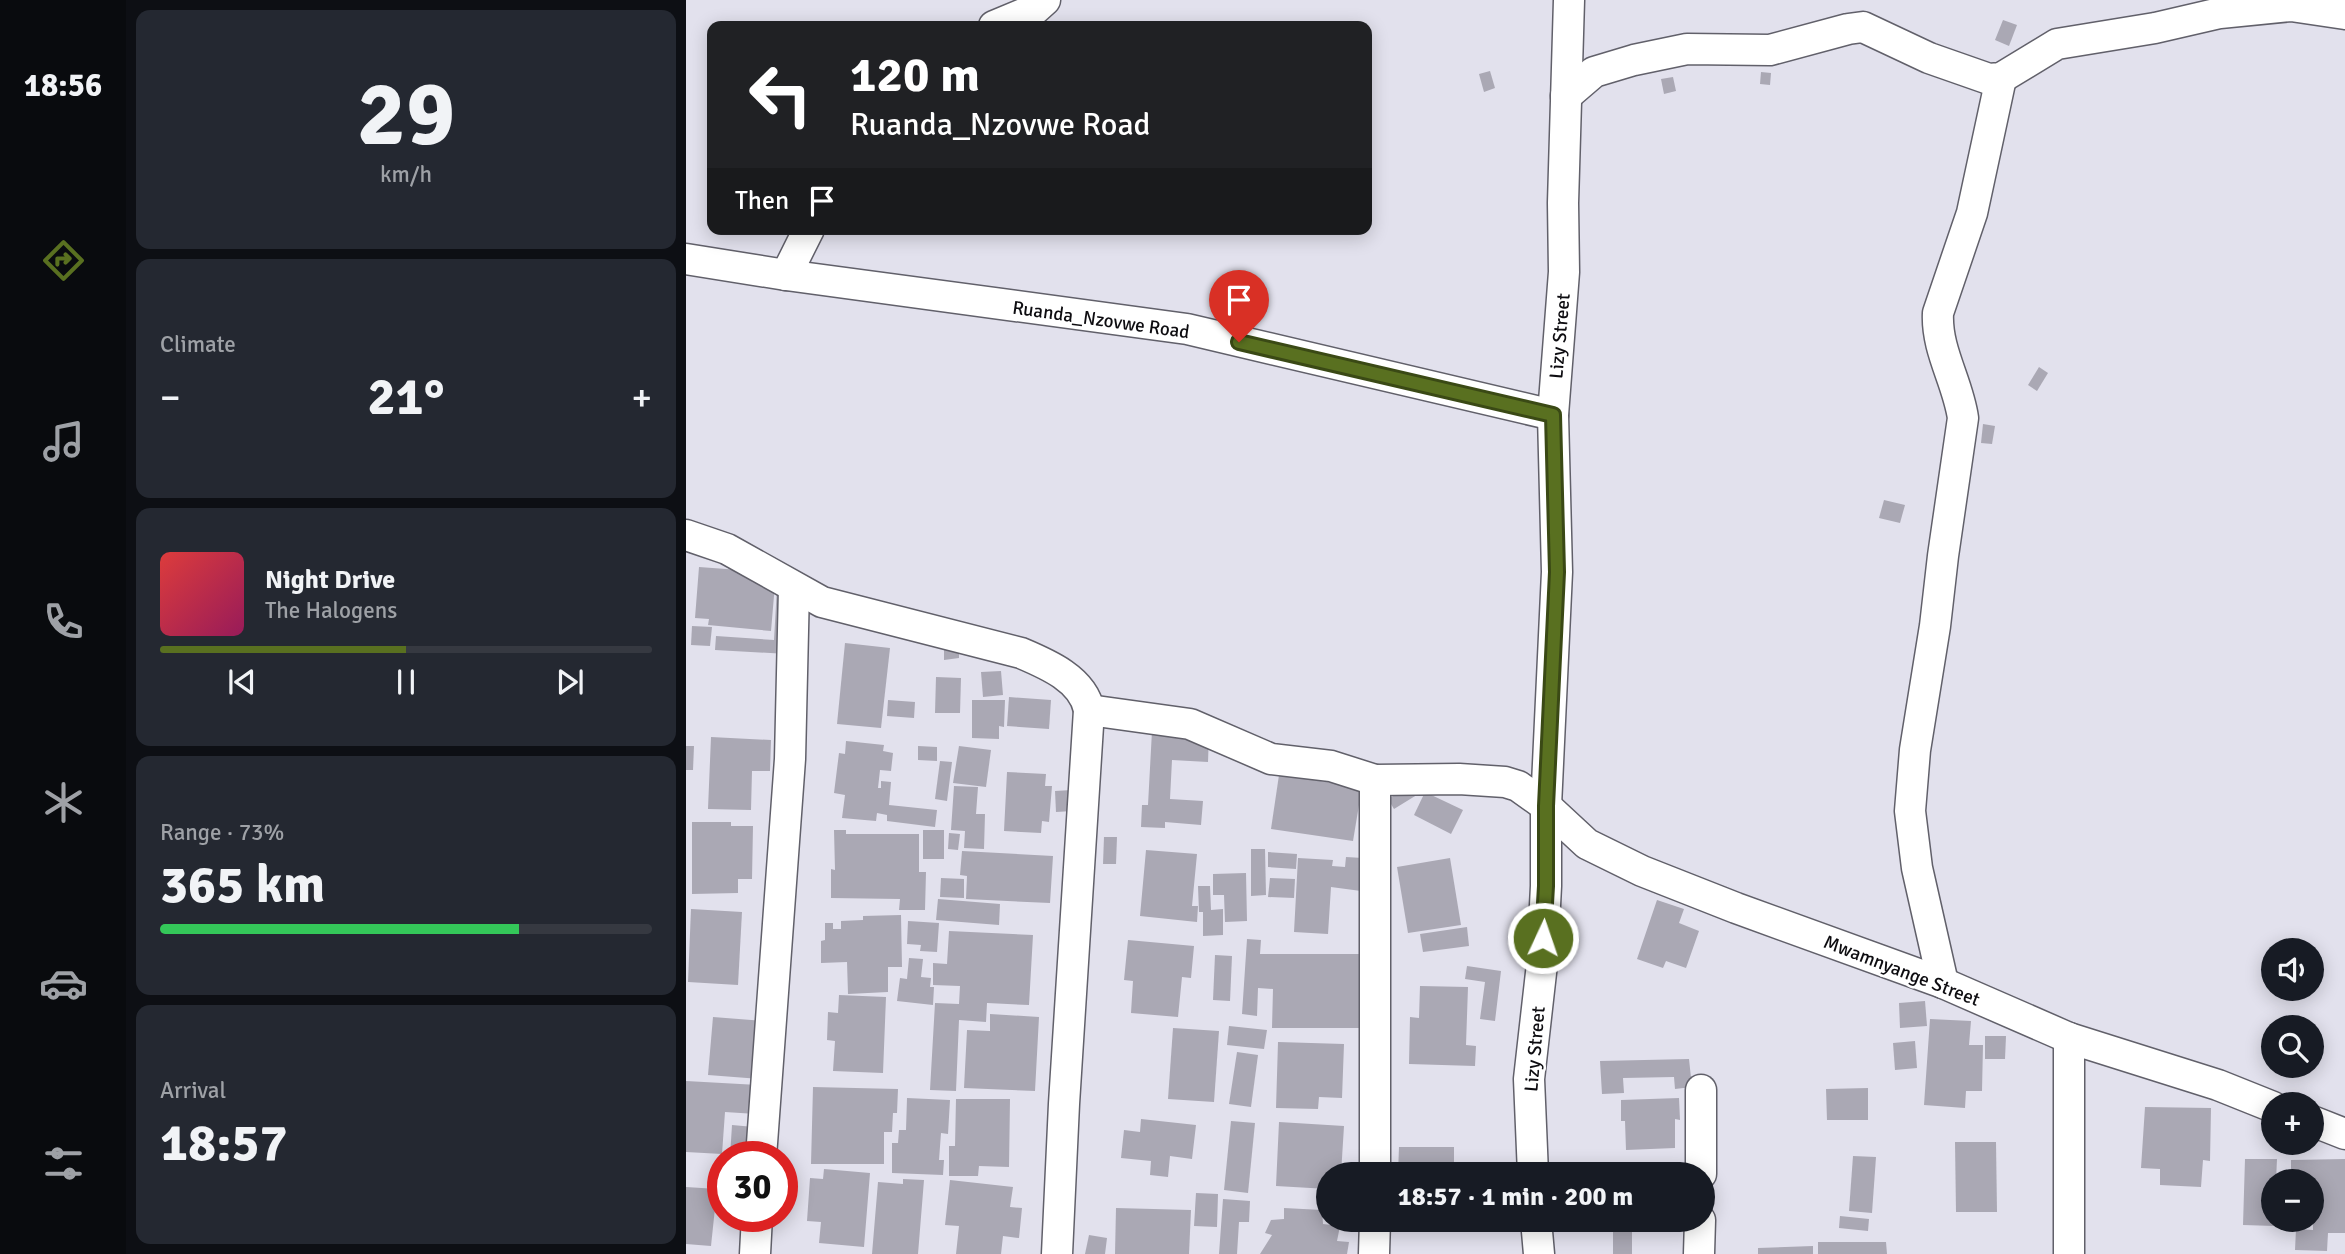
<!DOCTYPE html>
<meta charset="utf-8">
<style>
:root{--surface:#171b24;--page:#242831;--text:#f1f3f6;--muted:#9ea1a6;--line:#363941;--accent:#597020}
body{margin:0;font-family:Signika,sans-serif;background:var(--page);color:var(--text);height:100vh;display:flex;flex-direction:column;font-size:26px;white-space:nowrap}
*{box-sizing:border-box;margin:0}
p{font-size:23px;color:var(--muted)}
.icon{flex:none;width:38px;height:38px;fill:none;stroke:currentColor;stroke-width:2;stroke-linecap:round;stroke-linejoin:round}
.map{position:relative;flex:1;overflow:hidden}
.details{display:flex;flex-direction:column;gap:10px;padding:10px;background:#0d0f14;width:560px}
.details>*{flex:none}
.hud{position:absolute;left:21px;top:21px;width:665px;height:214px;border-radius:14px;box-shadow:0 4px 18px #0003;background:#202124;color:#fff;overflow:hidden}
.tools{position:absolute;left:1575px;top:938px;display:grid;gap:14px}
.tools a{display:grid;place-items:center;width:63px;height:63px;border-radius:50%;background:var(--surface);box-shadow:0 4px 18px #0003;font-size:35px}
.speed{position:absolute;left:21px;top:1141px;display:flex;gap:14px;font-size:35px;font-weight:700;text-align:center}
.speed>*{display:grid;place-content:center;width:91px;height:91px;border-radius:50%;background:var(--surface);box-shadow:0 4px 18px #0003;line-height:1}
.speed .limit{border:10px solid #d22;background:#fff;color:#111}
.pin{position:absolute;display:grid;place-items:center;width:60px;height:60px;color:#fff;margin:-72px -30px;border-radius:50% 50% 50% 0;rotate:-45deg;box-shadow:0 0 7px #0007}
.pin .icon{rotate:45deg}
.me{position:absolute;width:77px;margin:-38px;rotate:3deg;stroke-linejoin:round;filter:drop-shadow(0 0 5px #0008)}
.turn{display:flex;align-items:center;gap:24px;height:147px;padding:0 28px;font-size:32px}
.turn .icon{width:91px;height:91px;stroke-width:2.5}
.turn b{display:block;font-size:49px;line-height:60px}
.then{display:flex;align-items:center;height:66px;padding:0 28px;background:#0003;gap:14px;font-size:26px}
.big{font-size:52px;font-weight:800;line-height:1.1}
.details .tile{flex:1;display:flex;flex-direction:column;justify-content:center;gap:10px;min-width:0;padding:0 24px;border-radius:14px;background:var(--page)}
.details .dial{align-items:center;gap:0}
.dial b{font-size:91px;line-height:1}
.song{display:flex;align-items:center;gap:21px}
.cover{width:84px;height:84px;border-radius:10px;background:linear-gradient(135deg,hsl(0 70% 55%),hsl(330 70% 35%))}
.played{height:7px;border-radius:4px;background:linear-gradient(90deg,var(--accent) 50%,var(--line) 50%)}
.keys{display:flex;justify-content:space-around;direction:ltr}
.heat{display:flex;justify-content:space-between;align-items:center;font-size:38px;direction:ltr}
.charge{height:10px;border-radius:5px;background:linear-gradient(90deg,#34c759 73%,var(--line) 0)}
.trip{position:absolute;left:630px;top:1162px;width:399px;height:70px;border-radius:35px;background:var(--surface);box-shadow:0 4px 18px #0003;font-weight:800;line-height:70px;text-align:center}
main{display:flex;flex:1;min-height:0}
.tab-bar{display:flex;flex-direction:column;width:126px;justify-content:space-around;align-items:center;background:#090b0e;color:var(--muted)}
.tab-bar .icon{width:49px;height:49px}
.tab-bar .on{color:var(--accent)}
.tab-bar b{font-size:32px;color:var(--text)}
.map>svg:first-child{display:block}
.building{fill:#aaa8b4}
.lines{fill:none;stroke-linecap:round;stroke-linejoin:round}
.minor-casing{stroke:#61606a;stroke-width:33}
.minor{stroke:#fff;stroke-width:30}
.route-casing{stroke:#3a4915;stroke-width:18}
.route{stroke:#597020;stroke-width:12}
.labels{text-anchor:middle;stroke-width:5;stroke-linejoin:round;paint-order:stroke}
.street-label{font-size:19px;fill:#0d0c10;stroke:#fff}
</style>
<main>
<nav class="tab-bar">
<b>18:56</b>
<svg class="icon on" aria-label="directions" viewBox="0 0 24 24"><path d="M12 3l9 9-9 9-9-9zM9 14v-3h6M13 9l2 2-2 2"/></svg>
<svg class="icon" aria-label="music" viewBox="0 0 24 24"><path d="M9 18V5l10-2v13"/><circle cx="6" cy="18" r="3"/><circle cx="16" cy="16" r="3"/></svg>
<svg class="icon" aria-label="phone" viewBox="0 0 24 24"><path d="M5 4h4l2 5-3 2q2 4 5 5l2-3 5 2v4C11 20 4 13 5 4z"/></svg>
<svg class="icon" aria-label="climate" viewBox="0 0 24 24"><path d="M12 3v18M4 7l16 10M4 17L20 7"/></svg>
<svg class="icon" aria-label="car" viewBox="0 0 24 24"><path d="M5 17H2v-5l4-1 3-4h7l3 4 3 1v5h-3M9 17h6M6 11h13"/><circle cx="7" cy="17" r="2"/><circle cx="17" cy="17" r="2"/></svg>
<svg class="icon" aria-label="filters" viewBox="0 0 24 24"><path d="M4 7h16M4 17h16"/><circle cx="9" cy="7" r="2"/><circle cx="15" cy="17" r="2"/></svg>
</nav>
<section class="details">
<div class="tile dial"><b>29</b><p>km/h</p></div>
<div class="tile"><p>Climate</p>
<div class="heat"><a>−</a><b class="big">21°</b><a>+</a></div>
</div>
<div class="tile">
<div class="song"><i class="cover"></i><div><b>Night Drive</b><p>The Halogens</p></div></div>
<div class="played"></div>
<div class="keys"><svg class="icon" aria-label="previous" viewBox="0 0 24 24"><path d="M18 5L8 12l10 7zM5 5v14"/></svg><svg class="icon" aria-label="pause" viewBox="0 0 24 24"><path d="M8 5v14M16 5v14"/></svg><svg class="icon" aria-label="next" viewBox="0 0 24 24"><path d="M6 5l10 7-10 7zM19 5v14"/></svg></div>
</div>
<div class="tile"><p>Range · 73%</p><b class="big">365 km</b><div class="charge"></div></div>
<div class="tile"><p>Arrival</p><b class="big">18:57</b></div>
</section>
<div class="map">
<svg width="1659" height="1254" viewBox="0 0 1659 1254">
<rect width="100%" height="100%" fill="#e2e1ed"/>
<g class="building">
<path d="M1317,20L1331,25L1323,46L1309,40Z"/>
<path d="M804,71L809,88L798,92L793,74Z"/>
<path d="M1075,72L1085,73L1084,85L1074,84Z"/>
<path d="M987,77L990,91L978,94L975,79Z"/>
<path d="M1353,367L1362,373L1351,391L1342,385Z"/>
<path d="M1297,424L1309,426L1306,444L1295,443Z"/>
<path d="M1198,500L1219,505L1214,523L1193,518Z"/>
<path d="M13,567L67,571L66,582L89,584L85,631L22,625L23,619L9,618Z"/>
<path d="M91,587H105L101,654L29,650L30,636L88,640Z"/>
<path d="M6,626L26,627L24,646L5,645Z"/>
<path d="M159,643L204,648L195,728L151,724Z"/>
<path d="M273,645V658L258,660V646Z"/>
<path d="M315,671L317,695L297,697L295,672Z"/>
<path d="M250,677L275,678L274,713H249Z"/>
<path d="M323,697L365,700L363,729L321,726Z"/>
<path d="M202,700L229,702L228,718L201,716Z"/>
<path d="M286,700H319L318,727L313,726V739L286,738Z"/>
<path d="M466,731L523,734L522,762L486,760L484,799L517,801L515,825L479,822V828L455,827L456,805H462Z"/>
<path d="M25,737L85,740L84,771H66L65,810L22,809Z"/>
<path d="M160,741L198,745L197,751L207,753L205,771L194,770L192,788H195V781L205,782L203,805L251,810L249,827L201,821V815L191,813L190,821L156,818L159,795L148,793L153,753L159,754Z"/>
<path d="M0,746H8L7,770H0Z"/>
<path d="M232,746L251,747V761L232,760Z"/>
<path d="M273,746L305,750L300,787L267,783Z"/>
<path d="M254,761L266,762L261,801L249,799Z"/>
<path d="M321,772L360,774L359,786H366L363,822L356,821L355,833L318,831Z"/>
<path d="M593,775L676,787L667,841L585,829Z"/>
<path d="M728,784L734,793L708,809L702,799Z"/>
<path d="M268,786L292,787L290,814H299L298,849L278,848L279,831L265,830Z"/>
<path d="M386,790L387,811L370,812L369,791Z"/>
<path d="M739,792L777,810L765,834L728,815Z"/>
<path d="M6,822H45V826H67L66,879H52V893L6,894Z"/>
<path d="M148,830H160V834H233V872H240L239,910H213L214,899L145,898V869L149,870Z"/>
<rect x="237" y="830" width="21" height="29"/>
<path d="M263,833L274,834L272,850L262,849Z"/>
<path d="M418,837H431L430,864H417Z"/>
<path d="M565,849H579L580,895L565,896Z"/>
<path d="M460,850L511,854L506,906H512L511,922L454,916Z"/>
<path d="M276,851L367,856L364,903L280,899L281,876L274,875Z"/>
<path d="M582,852L611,854L610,869L582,867Z"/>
<path d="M660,857L677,858L675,891L645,887L642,934L608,932L612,858L647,860L646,866L659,867Z"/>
<path d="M764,858L775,925L722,933L711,867Z"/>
<path d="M560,873L561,921L539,922L538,895H527V874Z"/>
<path d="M255,878L278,879V898L254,897Z"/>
<path d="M584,878L609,879L608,898L582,897Z"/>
<path d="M512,886H524L525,910L537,909V935L517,936V912H513Z"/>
<path d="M252,899L314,904L313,925L250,920Z"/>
<path d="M971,900L998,909L993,923L1013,931L1000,968L980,961L977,968L951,959Z"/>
<path d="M5,909L56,912L52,985L2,982Z"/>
<path d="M215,915L216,967H202V992L162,994L161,962L135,963V941L139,940V923H147V929H155V921L177,920V916Z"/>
<path d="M222,921L253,923L251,952L234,951L235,945L221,944Z"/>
<path d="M781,927L783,946L737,952L734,934Z"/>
<path d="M263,931L347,935L343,1005L301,1003L300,1022L273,1020L270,1091L244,1090L249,1003L273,1004L274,986L247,985V963L261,964Z"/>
<path d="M561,939L575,940L574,954H680L679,1028H586L587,989L572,988L571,1016L556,1014Z"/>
<path d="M442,940L508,946L505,978L496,977L492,1017L445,1013L447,981L438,980Z"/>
<path d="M529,955L546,956L544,1001L527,1000Z"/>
<path d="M223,958L237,959L235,977L245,978L244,987H248L247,1005L211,1001L214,978L221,979Z"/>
<path d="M781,966L815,971L809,1021L794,1019L799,982L779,979Z"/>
<path d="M734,986L782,987L780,1045L790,1046L789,1066L723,1064L724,1017L733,1018Z"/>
<path d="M153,995L200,997L197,1073L147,1071L149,1041L141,1040L142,1012L152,1013Z"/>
<path d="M1239,1001L1241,1026L1214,1028L1213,1003Z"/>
<path d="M304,1014L353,1017L349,1091L278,1088L281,1030L304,1031Z"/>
<path d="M27,1017L79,1021L74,1079L22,1075Z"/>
<path d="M1244,1019L1285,1021L1283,1045H1297L1296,1091H1280L1279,1108L1238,1105Z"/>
<path d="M543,1026L581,1030L578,1049L541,1045Z"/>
<path d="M487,1028L533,1031L528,1102L482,1099Z"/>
<path d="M1299,1036H1320L1319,1059H1299Z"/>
<path d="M1229,1041L1231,1068L1209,1070L1207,1043Z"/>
<path d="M592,1042L658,1044L656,1098L633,1097L632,1109L590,1108Z"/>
<path d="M551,1052L572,1055L565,1107L543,1104Z"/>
<path d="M1003,1059L1006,1087L989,1089L988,1077L937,1078L938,1093L916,1094L914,1061Z"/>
<path d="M0,1081L72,1085L70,1114L39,1112L36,1154L0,1152Z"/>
<path d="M127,1087L212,1089L211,1113H207L206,1132H198V1164H125Z"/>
<path d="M1182,1088V1120H1141L1140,1089Z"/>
<path d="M221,1098L264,1100L262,1134L255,1133L253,1160H258L257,1175L206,1173V1143H212L213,1130H220Z"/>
<path d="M993,1098L994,1120L989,1119V1148L940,1150L939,1121H935V1100Z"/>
<path d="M270,1099H324L323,1167L293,1166L292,1176H263V1146H269Z"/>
<path d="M1459,1107L1525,1108L1524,1161L1517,1160L1515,1187L1474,1185V1169L1455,1168Z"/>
<path d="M455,1119L510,1125L506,1159L484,1156L482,1177L464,1175L465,1161L435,1158L438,1130L454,1132Z"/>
<path d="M545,1121L569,1123L562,1193L538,1190Z"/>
<path d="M593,1122L658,1126L655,1174H642V1189L590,1186Z"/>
<path d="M46,1125L68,1127L67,1157H44Z"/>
<path d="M1269,1142H1310L1311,1212H1270Z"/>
<path d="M713,1147H768V1174H712Z"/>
<path d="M1167,1156L1190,1157L1186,1213L1163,1211Z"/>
<path d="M1559,1159H1591L1590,1181H1587L1589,1226L1557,1225Z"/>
<path d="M1659,1159V1233H1642L1641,1251L1609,1250L1610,1229L1627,1230L1626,1181H1605V1160Z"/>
<path d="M138,1169L184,1173L178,1247L133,1243L135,1222L121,1221L124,1178L137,1179Z"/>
<path d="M217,1179L238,1180L232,1254H186L192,1182L217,1184Z"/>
<path d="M264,1180L327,1187L324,1207L336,1208L333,1238L317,1236L315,1254H270L273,1226L259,1225Z"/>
<path d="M0,1187L31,1189L25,1246L0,1244Z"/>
<path d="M510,1193L532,1194L531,1227L508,1226Z"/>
<path d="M537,1199L564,1201L563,1222H553L551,1254H533Z"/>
<path d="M430,1208L505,1210L503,1254H429Z"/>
<path d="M598,1208L636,1210L637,1224L654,1226L651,1241L663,1242L661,1254H574L586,1235L579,1233L585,1220L598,1219Z"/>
<path d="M1154,1216L1183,1219L1182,1231L1153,1228Z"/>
<rect x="927" y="1220" width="19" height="34"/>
<path d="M403,1235L421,1238L419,1254H399Z"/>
<path d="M1132,1242H1200L1201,1254H1132Z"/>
<path d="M1127,1246V1254H1072V1248Z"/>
</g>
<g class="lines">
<defs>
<g id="minor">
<path d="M308,26L349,9L359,0"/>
<path d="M880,96L908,72L948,60L1001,49L1084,50L1162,29L1177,27L1243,58L1303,79L1315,78L1371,44L1469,28L1534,13L1605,6L1659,14"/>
<path d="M0,259L100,275L501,329L867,415"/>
<path d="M100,275L123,229"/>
<path d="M0,535L41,549L136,602L335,653C361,664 397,679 403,710L378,1104L371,1254"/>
<path d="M403,710L504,724L585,759L645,766L689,780L773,779L819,782L832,786L860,806L901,844L956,871L1050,908L1257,983L1383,1038L1532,1085L1587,1107"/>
<path d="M689,780V1174"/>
<path d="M1257,983L1231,868L1224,811L1229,750L1249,626L1257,556L1277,418C1272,382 1250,350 1252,313L1286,213L1315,78"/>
<path d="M1383,1038V1254"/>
<path d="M1015,1090V1174"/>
<path d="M1626,1121L1659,1134"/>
<path d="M75,1157L104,759L108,588"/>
<path d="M847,1174L843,1079L856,964L860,886V806L871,572L867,415L878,272L877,203L883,0"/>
<path d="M850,1220L853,1254"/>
<path d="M69,1254L71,1216"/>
<path d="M688,1254L689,1220"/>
<path d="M1013,1254L1014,1220"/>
</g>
</defs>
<use href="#minor" class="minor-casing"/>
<use href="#minor" class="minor"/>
</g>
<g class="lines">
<defs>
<path id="route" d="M553,342L867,415L871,572L860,806V886L857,938"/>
</defs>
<use href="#route" class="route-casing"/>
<use href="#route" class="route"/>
</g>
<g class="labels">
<g class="street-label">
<text transform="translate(415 319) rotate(8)" y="7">Ruanda_Nzovwe Road</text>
<text transform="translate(873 336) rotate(-85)" y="7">Lizy Street</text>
<text transform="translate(1216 970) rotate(21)" y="7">Mwamnyange Street</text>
<text transform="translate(848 1049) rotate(-85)" y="7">Lizy Street</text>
</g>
</g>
</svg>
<div class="tools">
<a><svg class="icon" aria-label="sound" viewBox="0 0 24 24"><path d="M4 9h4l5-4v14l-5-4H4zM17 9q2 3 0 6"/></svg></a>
<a><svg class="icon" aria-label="search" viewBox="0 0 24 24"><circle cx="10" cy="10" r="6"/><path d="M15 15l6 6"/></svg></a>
<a>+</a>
<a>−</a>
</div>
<div class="speed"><div class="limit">30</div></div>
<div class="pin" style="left:553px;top:342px;background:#d93025"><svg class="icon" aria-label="arrive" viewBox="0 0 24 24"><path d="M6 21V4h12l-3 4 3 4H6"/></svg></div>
<svg class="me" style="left:857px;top:938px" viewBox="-20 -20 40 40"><circle r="17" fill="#597020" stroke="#fff" stroke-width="3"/><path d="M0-11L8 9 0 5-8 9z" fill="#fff"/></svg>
<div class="trip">18:57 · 1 min · 200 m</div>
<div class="hud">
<div class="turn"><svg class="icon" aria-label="left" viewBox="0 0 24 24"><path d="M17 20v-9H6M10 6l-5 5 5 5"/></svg><div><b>120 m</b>Ruanda_Nzovwe Road</div></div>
<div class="then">Then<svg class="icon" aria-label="arrive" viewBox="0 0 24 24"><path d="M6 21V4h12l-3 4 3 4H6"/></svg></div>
</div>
</div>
</main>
